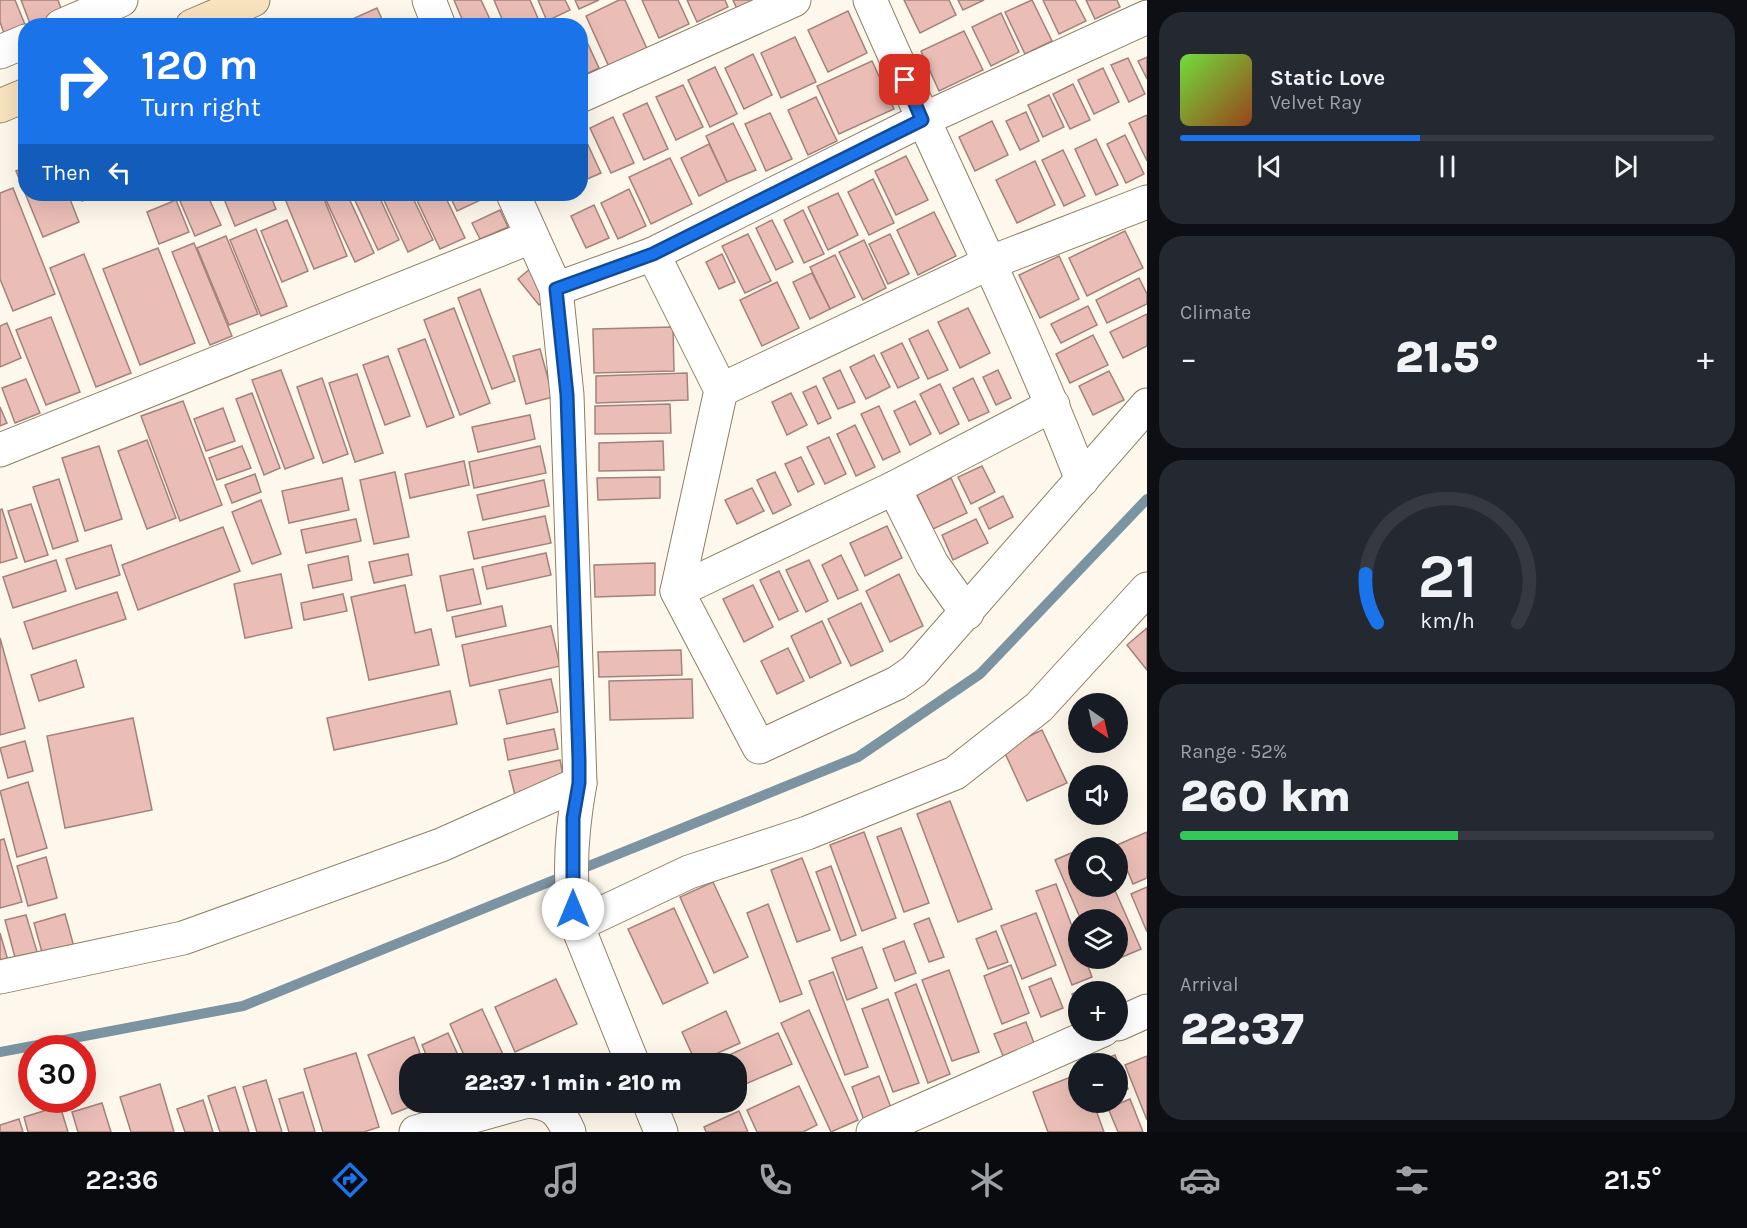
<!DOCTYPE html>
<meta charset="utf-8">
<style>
:root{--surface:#171b24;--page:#242831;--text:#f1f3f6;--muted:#9ea1a6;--line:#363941;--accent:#1a73e8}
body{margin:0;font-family:Karla,sans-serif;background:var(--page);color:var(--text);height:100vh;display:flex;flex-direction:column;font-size:22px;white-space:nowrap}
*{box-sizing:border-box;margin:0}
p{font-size:20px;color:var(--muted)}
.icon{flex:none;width:33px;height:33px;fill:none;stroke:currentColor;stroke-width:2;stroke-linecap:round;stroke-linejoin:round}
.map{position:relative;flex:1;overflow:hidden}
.drawer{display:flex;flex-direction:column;gap:12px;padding:12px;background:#0d0f14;width:600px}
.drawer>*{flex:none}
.top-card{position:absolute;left:18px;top:18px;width:570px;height:183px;border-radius:24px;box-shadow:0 6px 24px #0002;background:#1a73e8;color:#fff;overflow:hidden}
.needle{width:39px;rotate:146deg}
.tools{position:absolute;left:1068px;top:693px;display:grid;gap:12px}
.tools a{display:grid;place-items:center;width:60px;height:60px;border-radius:50%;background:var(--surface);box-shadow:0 6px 24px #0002;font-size:30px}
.speed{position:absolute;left:18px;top:1035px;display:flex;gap:12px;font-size:30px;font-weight:700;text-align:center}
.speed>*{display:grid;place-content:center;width:78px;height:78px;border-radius:50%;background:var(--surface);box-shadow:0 6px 24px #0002;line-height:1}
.speed .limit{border:9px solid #d22;background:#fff;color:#111}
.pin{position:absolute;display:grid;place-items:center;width:51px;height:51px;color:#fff;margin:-26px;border-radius:12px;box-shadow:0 3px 9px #0006}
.me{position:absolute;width:66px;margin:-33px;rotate:0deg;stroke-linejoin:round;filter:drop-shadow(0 0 4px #0008)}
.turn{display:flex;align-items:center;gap:21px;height:126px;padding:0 24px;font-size:27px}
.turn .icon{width:78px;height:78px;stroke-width:2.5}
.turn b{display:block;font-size:42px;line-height:51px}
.then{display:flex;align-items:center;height:57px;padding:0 24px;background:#0003;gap:12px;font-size:22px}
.big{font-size:45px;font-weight:800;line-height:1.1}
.drawer .tile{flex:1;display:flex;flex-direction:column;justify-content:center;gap:9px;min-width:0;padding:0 21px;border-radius:24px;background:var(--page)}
.drawer .dial{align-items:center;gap:0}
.dial svg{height:156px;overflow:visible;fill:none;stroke:var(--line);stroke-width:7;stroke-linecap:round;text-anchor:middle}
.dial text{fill:var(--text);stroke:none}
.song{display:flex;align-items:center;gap:18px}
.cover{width:72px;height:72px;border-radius:9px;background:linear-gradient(135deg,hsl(100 70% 55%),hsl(20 70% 35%))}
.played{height:6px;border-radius:3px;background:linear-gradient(90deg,var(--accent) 45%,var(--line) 45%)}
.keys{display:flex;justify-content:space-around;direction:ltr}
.heat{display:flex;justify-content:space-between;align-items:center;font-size:33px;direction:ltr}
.charge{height:9px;border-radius:4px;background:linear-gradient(90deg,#34c759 52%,var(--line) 0)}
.trip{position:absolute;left:399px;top:1053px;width:348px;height:60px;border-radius:24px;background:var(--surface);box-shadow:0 6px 24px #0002;font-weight:800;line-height:60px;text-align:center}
.tabs{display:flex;height:96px;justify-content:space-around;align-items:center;background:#090b0e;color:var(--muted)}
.tabs .icon{width:42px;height:42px}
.tabs .selected{color:var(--accent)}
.tabs b{font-size:27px;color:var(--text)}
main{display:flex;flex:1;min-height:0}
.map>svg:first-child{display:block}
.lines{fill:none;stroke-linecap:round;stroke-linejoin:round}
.stream{stroke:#7c94a2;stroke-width:10}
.building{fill:#eabeb7;stroke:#a4827c;stroke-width:1.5}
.street-casing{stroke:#8d7f64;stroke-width:35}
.secondary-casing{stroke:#8d7f64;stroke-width:35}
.street{stroke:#fff;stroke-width:33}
.secondary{stroke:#f8e3bf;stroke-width:33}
.route-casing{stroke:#114b97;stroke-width:15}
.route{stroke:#1a73e8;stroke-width:10}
</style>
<main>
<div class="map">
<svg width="1147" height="1132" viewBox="0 0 1147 1132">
<rect width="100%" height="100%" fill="#fef8ec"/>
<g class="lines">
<path class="stream" d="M0,1052L243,1006L858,757L980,674L1147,499"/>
</g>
<g class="building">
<path d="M0,0H15L26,27L5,36L0,22Z"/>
<path d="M21,0H58L63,14L31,26Z"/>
<path d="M454,0H481L493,26H465Z"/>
<path d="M494,0H530L540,23L535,26H505Z"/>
<path d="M538,0H565L570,10L547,21Z"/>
<path d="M575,0H599L579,9Z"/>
<path d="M619,0H625L648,51L610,69L586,16Z"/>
<path d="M642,0H678L689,24L659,38Z"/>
<path d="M687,0H725L728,7L697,22Z"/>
<path d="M733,0H757L737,9Z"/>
<path d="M904,0H949L956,15L920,33Z"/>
<path d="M958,0H984L963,10Z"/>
<path d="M1032,0L1052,41L1025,54L1005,12Z"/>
<path d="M1043,0H1075L1086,21L1059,34Z"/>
<path d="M1086,0H1117L1120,7L1095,19Z"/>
<path d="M377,8L385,26H337Z"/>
<path d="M848,11L867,53L828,72L808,30Z"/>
<path d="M1001,13L1019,52L991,66L972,27Z"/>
<path d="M580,27L599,68L580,77Z"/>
<path d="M964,31L983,70L939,91L921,51Z"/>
<path d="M795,37L816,82L781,98L761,53Z"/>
<path d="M753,54L772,95L744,109L725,68Z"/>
<path d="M1147,57V79L1138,61Z"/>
<path d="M1128,58L1145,94L1129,102L1111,65Z"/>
<path d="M872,61L894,109L839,134L817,86Z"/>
<path d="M715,67L737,114L710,127L688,80Z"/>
<path d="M1103,68L1119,102L1094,114L1078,80Z"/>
<path d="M1073,84L1090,120L1070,129L1053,94Z"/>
<path d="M683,85L703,127L676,140L656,97Z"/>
<path d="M1049,95L1064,127L1043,137L1028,105Z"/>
<path d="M816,97L837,141L808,155L788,110Z"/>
<path d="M647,103L668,149L644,160L623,114Z"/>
<path d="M1026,112L1039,141L1020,150L1006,121Z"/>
<path d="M770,113L792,159L766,171L745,124Z"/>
<path d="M1147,115V161L1129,123Z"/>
<path d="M613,117L634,163L611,173L590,128Z"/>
<path d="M992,121L1008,155L975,171L959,137Z"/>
<path d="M733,123L756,170L727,182L706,136Z"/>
<path d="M583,134L601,173L580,182V135Z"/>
<path d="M1125,135L1144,174L1126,183L1107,144Z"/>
<path d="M1096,139L1118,185L1096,195L1075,149Z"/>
<path d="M709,144L727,182L699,196L681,158Z"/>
<path d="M1063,150L1085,196L1064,206L1042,160Z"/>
<path d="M906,156L928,200L896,215L875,171Z"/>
<path d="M670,158L692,204L651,224L629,177Z"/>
<path d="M1035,161L1055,205L1017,223L996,180Z"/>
<path d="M26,167V194H68L79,222L43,237L16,171Z"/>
<path d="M873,179L894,223L869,235L848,192Z"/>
<path d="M13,188L55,294L13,311L0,279V193Z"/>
<path d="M629,189L646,226L618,239L601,203Z"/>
<path d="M838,193L858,235L828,250L808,207Z"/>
<path d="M79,194H100L82,201Z"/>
<path d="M199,194H207L221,225L195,236L180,201Z"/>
<path d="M236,194H270L276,209L235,226L224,199Z"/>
<path d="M283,194H322L347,256L314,269Z"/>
<path d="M338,194H347L374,253L355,262L326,200Z"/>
<path d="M352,194H378L399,240L378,250Z"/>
<path d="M381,194H411L433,240L408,252Z"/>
<path d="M414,194H444L465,238L440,249Z"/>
<path d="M449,194H485L487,197L457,211Z"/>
<path d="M176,200L189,232L159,244L147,212Z"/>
<path d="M594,205L609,238L586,248L571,216Z"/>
<path d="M500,210L508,227L480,239L472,223Z"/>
<path d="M803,210L824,254L804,263L784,220Z"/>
<path d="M934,212L956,256L918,275L897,230Z"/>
<path d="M287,220L308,271L282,282L261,231Z"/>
<path d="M772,220L793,262L776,270L756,228Z"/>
<path d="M256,229L287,306L261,316L230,240Z"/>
<path d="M1125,231L1143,268L1087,296L1069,258Z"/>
<path d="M748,234L771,281L745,293L722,246Z"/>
<path d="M890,234L909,274L888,284L869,244Z"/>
<path d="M226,236L258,314L229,325L197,248Z"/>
<path d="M864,240L886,288L863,300L839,252Z"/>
<path d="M194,243L232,336L210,345L172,252Z"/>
<path d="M158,248L195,343L140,365L103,269Z"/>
<path d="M84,254L131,373L96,387L50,268Z"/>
<path d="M722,254L735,282L719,289L706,262Z"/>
<path d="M835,255L855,297L830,309L810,267Z"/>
<path d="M1059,256L1079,299L1040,318L1019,275Z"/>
<path d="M532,267L553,293L539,305L518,279Z"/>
<path d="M812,273L830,309L810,319L793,282Z"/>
<path d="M1139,278L1147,294V304L1107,323L1096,300Z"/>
<path d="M777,282L799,328L762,346L740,300Z"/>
<path d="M480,289L515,381L492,389L458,298Z"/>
<path d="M1088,306L1097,325L1061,343L1051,324Z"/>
<path d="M454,308L490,403L460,415L424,320Z"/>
<path d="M968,308L990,353L960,368L938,322Z"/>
<path d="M1147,314V346L1123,358L1110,332Z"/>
<path d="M51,317L80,392L46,405L16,330Z"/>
<path d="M7,323L21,358L0,367V326Z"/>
<path d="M673,327L674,371L594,373L593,329Z"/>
<path d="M928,330L948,370L928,379L909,339Z"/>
<path d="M1093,335L1108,365L1070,383L1056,354Z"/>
<path d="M425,339L454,417L427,427L398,349Z"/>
<path d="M902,343L919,378L898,388L881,353Z"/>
<path d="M540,349L553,397L526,404L513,356Z"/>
<path d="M874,355L890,387L866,399L850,367Z"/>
<path d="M388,356L410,416L385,425L363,365Z"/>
<path d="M281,370L314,458L285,469L252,380Z"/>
<path d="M840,370L855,402L838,409L823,378Z"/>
<path d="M998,370L1011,398L996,405L983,377Z"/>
<path d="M1109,371L1124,400L1093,415L1079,386Z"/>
<path d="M687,373L688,400L596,403V376Z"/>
<path d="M357,374L383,453L355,462L329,383Z"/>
<path d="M322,378L348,454L323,463L297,387Z"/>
<path d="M973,378L989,412L969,421L953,388Z"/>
<path d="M26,379L40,413L15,423L2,388Z"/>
<path d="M940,384L959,424L940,434L920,394Z"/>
<path d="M816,386L831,418L818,424L803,392Z"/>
<path d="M252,393L280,468L264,475L236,399Z"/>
<path d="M791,393L807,425L787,435L772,402Z"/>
<path d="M183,401L222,505L180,521L141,416Z"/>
<path d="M915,401L931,434L910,445L894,411Z"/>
<path d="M670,404L671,433L595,434V406Z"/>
<path d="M879,406L900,452L883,460L861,414Z"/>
<path d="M0,407L7,423L0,426Z"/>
<path d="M223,408L235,441L206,451L194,419Z"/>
<path d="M530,415L535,439L478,452L472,427Z"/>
<path d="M855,425L875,467L856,476L837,434Z"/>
<path d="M829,437L846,474L825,484L807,447Z"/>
<path d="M147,440L176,518L147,529L118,451Z"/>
<path d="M663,441L664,470L599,471V443Z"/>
<path d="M99,446L122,519L85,531L62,458Z"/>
<path d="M242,446L251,468L217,480L209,458Z"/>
<path d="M540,446L546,473L474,488L469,462Z"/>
<path d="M801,457L814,484L798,492L785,464Z"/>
<path d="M464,461L469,485L410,498L405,474Z"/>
<path d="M982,466L995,492L971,504L958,477Z"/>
<path d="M395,472L409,537L374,544L360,480Z"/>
<path d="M775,472L791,505L773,514L757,480Z"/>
<path d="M255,474L261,492L232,503L225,485Z"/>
<path d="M660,477V498L598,500L597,478Z"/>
<path d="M342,478L349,510L289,523L282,491Z"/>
<path d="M951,478L967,513L933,529L917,495Z"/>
<path d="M59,479L78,541L53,549L33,487Z"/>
<path d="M544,480L549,506L483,520L477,495Z"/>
<path d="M752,488L764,511L737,524L725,500Z"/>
<path d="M1003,496L1013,517L989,529L979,508Z"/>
<path d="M261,500L281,554L252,564L232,512Z"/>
<path d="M31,504L48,555L25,562L8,511Z"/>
<path d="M2,509L17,558L0,563V510Z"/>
<path d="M545,516L551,543L474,559L468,532Z"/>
<path d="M356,519L361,541L306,553L301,530Z"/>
<path d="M976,519L988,543L953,560L942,535Z"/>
<path d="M887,526L902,558L865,576L850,543Z"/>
<path d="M223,527L240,571L138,610L122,565Z"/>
<path d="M111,545L120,575L76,589L66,559Z"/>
<path d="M546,553L551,575L487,589L482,567Z"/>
<path d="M408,554L412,575L374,583L369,562Z"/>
<path d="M841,555L858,590L838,599L822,565Z"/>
<path d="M348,556L352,580L313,588L308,565Z"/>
<path d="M56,560L66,591L13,608L3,577Z"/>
<path d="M809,560L828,601L806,612L786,570Z"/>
<path d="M655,563V595L595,597L594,565Z"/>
<path d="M473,569L481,604L447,611L440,576Z"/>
<path d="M779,571L798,611L779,620L760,580Z"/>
<path d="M281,574L292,628L245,638L234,584Z"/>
<path d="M899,574L923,626L890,642L866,591Z"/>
<path d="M405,585L415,633L431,629L439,665L369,680L351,597Z"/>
<path d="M753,585L773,627L744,642L723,599Z"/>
<path d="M117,592L126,619L33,649L24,622Z"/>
<path d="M343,594L347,611L304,620L301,603Z"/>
<path d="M861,603L883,651L851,666L828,619Z"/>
<path d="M502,606L506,626L456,637L452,617Z"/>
<path d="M822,621L841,663L810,678L791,636Z"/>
<path d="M551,626L560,666L470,686L462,645Z"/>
<path d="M1147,628V670L1127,645Z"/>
<path d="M0,638L25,728L0,735Z"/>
<path d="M788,648L804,681L777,694L761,661Z"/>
<path d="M681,650L682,675L599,677L598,652Z"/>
<path d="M76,660L84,687L39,701L31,675Z"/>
<path d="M551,679L558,712L507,724L499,690Z"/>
<path d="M692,679L693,718L610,720L609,681Z"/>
<path d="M450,691L457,724L334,750L327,718Z"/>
<path d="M133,718L152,810L65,828L47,736Z"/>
<path d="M554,729L558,749L508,760L504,739Z"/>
<path d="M1042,730L1067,783L1027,801L1003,749Z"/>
<path d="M25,741L33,771L8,778L0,748Z"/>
<path d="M560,760L565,785L515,795L509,771Z"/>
<path d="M28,782L47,848L17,857L0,791Z"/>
<path d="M950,801L992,909L958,922L917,814Z"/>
<path d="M901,828L929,903L904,912L877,837Z"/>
<path d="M864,832L896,918L862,931L830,845Z"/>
<path d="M1147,832V878L1133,884L1117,845Z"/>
<path d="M4,839L22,902L0,908V840Z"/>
<path d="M1078,850V886H1113L1141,949L1101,966L1098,958H1118V920H1081L1055,860Z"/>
<path d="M46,857L57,898L28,906L17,866Z"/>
<path d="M802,858L830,930L797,942L771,870Z"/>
<path d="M831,866L856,935L841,941L816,872Z"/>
<path d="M713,882L748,957L714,973L680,897Z"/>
<path d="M1056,884L1078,942V958H1085L1092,977L1072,985L1036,891Z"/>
<path d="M1147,887V932L1131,894Z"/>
<path d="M768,904L802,994L780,1002L747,913Z"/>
<path d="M674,908L708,983L663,1004L628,929Z"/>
<path d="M1036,913L1056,965L1022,979L1001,926Z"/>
<path d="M65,914L74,947L43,956L34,923Z"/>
<path d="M26,915L38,955L16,961L5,920Z"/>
<path d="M929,918L944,957L929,962L914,924Z"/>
<path d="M996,931L1008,962L988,969L976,939Z"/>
<path d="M0,933L9,964L0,966Z"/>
<path d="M904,941L916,973L895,981L883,949Z"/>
<path d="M862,947L877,988L847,1000L832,958Z"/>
<path d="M1011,965L1029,1013L1002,1024L984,976Z"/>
<path d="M949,970L979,1052L952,1061L922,980Z"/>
<path d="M833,972L868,1067L845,1075L809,981Z"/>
<path d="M1051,978L1063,1008L1041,1017L1029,987Z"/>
<path d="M556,979L577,1024L515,1052L495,1007Z"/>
<path d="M916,984L950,1074L928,1083L895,993Z"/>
<path d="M1097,984L1100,992H1078V1013L1072,994Z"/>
<path d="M888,999L919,1083L893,1092L862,1009Z"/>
<path d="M482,1009L507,1063L468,1064L450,1024Z"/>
<path d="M809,1010L858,1120L831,1132L781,1023Z"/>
<path d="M726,1011L740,1043L696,1063L682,1032Z"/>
<path d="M1026,1022L1037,1051L1006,1063L994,1034Z"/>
<path d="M448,1033L462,1064H430L422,1045Z"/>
<path d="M778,1033L792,1064L736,1088V1064H709Z"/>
<path d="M414,1037L424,1064H410V1102H422L392,1114L368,1055Z"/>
<path d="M356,1053L379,1127L364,1132H323L304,1069Z"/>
<path d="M1115,1055L1128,1089L1118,1094V1064L1094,1063Z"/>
<path d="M1147,1056V1120L1125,1065Z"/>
<path d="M1078,1074V1102H1093L1104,1132H1048L1033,1092Z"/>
<path d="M879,1076L893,1113L865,1123L852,1087Z"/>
<path d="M266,1080L282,1132H257L243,1087Z"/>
<path d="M160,1084L174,1132H131L120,1097Z"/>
<path d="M799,1086L817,1125L803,1132H757L747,1110Z"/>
<path d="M235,1087L249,1132H220L208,1096Z"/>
<path d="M303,1092L315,1132H289L279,1099Z"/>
<path d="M1130,1099L1143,1132H1118L1108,1108Z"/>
<path d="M203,1100L213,1132H185L177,1109Z"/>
<path d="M102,1103L111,1132H78L72,1112Z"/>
<path d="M60,1106L68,1132H28L24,1117Z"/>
<path d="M739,1111L748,1132H706L704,1127Z"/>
<path d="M19,1119L23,1132H0V1125Z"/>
</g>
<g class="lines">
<defs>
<g id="street">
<path d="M429,0L439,26"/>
<path d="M870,0C940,161 1019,317 1082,480"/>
<path d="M61,26L121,0"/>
<path d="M0,52L26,41"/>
<path d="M580,96L794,0"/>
<path d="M513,194L556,289L567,395L580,783C572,828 567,880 577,925L633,1064"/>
<path d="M653,254L721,390L677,591L759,747L897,683L914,671L1147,405"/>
<path d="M556,289L653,254L922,120L1147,17"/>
<path d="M721,390L989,263L1147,202"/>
<path d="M0,450L531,237"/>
<path d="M894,488L932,564L967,613"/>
<path d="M677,591L894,488L1053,405"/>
<path d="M577,925L689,872L807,833L955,773L1039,707L1147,589"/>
<path d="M0,977L183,938L441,845L580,783"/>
<path d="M1118,1024L1147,1011"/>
<path d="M535,1102C555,1105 561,1114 569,1132"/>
<path d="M649,1102L661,1132"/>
<path d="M416,1132L524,1102"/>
<path d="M873,1132L1103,1030"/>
</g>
<g id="secondary">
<path d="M192,26L253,0"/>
<path d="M0,106L26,95"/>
</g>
</defs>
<use href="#street" class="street-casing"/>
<use href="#secondary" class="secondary-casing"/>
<use href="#street" class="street"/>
<use href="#secondary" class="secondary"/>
</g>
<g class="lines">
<defs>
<path id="route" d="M573,909V818L579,783V760L567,395L556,289L653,254L922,120L905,80"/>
</defs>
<use href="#route" class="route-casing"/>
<use href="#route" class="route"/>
</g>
</svg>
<div class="tools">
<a><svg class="needle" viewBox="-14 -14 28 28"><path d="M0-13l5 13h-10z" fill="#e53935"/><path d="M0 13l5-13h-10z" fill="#9ea1a6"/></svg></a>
<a><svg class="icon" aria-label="sound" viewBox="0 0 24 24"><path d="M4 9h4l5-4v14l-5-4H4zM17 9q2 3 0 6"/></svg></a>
<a><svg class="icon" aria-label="search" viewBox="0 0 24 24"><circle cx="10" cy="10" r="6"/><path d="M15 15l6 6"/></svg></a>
<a><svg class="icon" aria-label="layers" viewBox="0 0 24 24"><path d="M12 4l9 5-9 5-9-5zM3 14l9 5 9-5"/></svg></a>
<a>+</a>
<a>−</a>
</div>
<div class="speed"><div class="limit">30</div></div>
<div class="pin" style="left:905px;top:80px;background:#d93025"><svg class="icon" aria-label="arrive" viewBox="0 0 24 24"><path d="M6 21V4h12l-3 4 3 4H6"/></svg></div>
<svg class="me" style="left:573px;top:909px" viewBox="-20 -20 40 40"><circle r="19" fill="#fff"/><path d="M0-13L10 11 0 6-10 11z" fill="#1a73e8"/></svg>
<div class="trip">22:37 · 1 min · 210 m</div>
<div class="top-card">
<div class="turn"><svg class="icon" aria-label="right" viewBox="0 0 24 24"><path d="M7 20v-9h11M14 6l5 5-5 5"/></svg><div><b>120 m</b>Turn right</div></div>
<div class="then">Then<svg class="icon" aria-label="left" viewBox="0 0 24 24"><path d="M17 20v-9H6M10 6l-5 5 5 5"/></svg></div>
</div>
</div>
<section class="drawer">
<div class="tile">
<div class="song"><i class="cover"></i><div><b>Static Love</b><p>Velvet Ray</p></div></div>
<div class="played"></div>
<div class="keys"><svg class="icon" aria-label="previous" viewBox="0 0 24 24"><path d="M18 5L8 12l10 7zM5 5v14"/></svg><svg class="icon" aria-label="pause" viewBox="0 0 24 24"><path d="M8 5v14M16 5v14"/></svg><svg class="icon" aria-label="next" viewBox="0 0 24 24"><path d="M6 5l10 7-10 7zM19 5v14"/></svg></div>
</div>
<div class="tile"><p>Climate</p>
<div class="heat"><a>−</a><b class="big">21.5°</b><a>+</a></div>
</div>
<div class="tile dial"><svg viewBox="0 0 100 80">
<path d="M14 69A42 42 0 1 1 86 69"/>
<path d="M14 69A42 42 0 0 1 8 44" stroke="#1a73e8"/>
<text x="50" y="56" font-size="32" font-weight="700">21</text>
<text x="50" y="72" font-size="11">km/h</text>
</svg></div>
<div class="tile"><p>Range · 52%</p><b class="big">260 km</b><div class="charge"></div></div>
<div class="tile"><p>Arrival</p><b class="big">22:37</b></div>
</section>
</main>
<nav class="tabs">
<b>22:36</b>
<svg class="icon selected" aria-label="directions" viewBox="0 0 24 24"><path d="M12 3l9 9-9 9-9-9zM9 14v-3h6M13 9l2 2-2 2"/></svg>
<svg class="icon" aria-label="music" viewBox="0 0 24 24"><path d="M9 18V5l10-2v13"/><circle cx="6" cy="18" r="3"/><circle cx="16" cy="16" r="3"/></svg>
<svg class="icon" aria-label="phone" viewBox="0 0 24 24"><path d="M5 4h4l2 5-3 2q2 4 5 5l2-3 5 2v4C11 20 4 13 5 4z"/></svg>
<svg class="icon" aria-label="climate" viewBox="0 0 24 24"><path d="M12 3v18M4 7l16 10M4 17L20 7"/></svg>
<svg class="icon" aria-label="car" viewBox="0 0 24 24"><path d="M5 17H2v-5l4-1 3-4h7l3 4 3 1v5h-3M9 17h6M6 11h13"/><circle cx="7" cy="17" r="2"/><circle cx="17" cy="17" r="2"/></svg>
<svg class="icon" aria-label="filters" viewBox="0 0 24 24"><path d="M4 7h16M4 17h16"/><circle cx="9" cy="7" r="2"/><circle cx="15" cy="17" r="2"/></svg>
<b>21.5°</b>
</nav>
